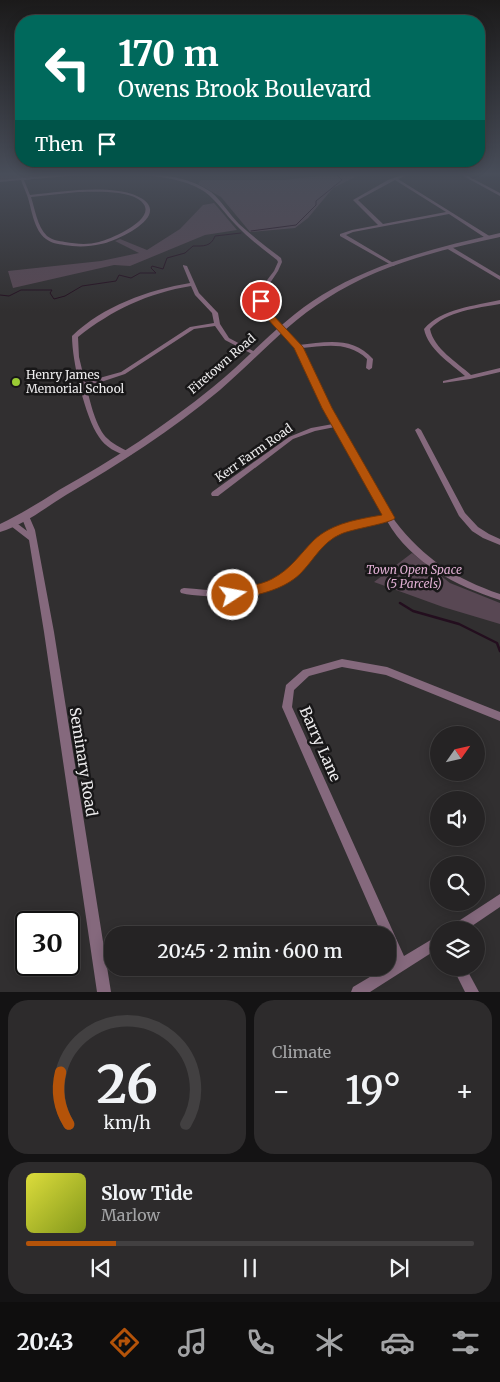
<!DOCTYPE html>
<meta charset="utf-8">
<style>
:root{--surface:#252324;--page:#2d2b2c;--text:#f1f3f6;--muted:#a3a4a6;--line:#424041;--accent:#b45309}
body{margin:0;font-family:Merriweather,serif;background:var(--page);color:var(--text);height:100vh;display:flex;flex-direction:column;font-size:19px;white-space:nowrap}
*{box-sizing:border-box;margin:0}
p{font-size:16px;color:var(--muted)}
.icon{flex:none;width:28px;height:28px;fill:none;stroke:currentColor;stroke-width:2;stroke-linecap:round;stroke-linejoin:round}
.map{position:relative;height:992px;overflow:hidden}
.drawer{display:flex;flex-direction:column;gap:8px;padding:8px;background:#141314;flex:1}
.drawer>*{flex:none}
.top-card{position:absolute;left:15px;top:15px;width:470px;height:152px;border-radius:20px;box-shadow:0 2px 12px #0003,0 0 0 1px var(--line);background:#00695c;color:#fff;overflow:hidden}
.needle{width:32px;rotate:56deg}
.tools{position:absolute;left:430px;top:726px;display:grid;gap:10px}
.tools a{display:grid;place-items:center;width:55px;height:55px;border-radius:50%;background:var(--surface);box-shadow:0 2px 12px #0003,0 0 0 1px var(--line);font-size:25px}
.speed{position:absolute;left:15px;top:911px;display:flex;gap:10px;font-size:25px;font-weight:700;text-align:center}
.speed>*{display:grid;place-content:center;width:65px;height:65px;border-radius:50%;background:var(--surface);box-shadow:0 2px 12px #0003,0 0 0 1px var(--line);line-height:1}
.speed .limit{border:2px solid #111;border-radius:8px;background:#fff;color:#111}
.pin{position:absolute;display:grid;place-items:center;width:42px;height:42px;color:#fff;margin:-21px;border:2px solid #fff;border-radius:50%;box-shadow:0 1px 5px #0007}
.me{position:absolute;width:55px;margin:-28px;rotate:79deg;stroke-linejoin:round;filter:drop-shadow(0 0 4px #0008)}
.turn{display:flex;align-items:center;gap:18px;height:105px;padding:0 20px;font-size:22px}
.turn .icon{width:65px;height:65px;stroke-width:2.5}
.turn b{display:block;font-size:35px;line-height:42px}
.then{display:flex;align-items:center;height:48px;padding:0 20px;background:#0003;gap:10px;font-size:19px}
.big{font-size:38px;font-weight:600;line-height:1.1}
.drawer .widget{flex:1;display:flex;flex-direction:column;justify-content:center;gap:8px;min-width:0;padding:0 18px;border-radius:20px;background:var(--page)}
.drawer .dial{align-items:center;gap:0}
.dial svg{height:130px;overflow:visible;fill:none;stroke:var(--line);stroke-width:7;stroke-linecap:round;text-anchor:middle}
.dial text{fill:var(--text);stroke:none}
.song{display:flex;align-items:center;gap:15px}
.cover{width:60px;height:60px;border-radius:8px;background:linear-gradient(135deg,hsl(60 70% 55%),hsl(70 70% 35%))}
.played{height:5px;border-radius:2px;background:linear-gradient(90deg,var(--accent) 20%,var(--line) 20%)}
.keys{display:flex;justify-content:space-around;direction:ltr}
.heat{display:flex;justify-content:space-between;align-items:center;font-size:28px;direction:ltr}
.drawer .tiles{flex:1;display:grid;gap:8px;grid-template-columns:1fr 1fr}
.widget:last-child{grid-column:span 2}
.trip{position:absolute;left:104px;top:926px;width:292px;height:50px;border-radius:20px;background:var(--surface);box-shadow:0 2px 12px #0003,0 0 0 1px var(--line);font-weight:600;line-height:50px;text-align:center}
.dock{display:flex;height:80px;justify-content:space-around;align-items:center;background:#0f0e0e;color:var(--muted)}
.dock .icon{width:35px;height:35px}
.dock .on{color:var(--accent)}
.dock b{font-size:22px;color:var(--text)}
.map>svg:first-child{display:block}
.green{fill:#584753}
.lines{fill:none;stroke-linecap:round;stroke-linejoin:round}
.stream-far1{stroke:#230e1e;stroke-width:1}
.stream{stroke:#230e1e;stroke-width:2.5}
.minor{fill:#85697d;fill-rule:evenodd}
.tertiary{fill:#85697d;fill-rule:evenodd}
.route{fill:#b45309;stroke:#753606}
.poi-dot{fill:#9acb34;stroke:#181718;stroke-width:2}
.labels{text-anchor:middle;stroke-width:5;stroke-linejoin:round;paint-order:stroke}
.street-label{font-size:12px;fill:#ecebec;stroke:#181718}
.poi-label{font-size:12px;fill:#ecebec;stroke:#181718;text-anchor:start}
.park-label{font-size:12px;font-style:italic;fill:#dfaed2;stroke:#181718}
.near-street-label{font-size:15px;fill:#ecebec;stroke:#181718}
</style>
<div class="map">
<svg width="500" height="992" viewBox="0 0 500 992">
<rect width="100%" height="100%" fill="#312f30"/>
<g class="green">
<path d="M0,173H53L55,175L0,180Z"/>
<path d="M318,173H363L333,188L308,218L295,228L250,232L221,197L198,184L201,180H284L319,176Z"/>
<path d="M214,203L237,230L205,235L130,266L114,265L13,288L8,271L101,261L139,253L115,241L120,239L147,250L180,229L203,205Z"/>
<path d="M412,553L450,583L500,603V624L443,607L374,582Z"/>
</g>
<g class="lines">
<g class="stream-far1">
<path d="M251,231L296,225L316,205V201L342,180L337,175L351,173"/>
<path d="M0,295L9,296L21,290H52L50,293L54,299L65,296L82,286L116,281L119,275L131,278L140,273H156L151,268L152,266L163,269L167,258L185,253L193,246C203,246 211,247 215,236L241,233"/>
</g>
<path class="stream" d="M400,603L413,611L459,624L497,643L500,651"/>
<g class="minor">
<path d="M75,173C113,172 179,168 211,192C222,201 229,214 239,224C252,236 267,247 281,258L282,262L278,271L264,292L267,308L283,329L299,345C326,342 353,336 373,359L372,368L369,370L366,368L367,359C348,341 326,346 302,348L330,408L395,521C424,559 456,579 500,594V600C456,586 411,563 387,521C370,524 351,526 335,535C320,544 310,560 297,572C272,595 237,598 204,596C196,595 188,595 181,593L180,591L181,589L184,588C210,590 239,594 264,584C293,573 300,553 322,535C340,522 363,519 384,516L335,427L315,431L293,439L218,496H212L211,494L212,492L289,437L311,428L333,424L324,408L295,348L279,331L261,308L258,292L274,271L278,262L277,260C263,249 248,238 236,225C225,214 217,201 205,192C166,165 70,176 24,180L30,195C59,192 89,187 118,191C128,192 156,199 149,215C144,227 114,242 101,244C89,247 76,247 64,245C58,244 51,243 46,239C34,230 32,211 28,198C26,192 23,186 21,180L0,182V180ZM78,192C95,192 123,190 138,199C165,216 112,239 99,242C88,245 76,244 65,242C59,241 52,240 47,236C37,226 35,209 31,197Z"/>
<path d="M408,173H412L398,179L491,237V239H487L449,214L353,232L346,235L395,264V265L393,266L340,236V234L352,230L378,225L353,200L388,180ZM395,180L446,212L383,224L358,200Z"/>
<path d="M458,173H462L500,193V196Z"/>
<path d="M446,246H450L500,276V280L446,248Z"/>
<path d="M183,265L187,266L199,293L218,313L220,324L229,338L257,353L256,354H252L225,340L215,326L194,329L125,374L104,381L86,385C90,401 96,429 108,439C115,446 125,449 132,454L128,456C117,453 105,447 99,437C85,417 72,361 72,336C103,306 148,290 190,283L183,266ZM191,286L195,295L212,313L214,323L190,327L121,372L85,382L79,357L78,337C112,310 148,293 191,286Z"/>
<path d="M500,300V304C477,308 447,311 430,329C434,349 457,362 471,375L500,368V372L470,379L443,383V381L465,376C450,363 428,349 424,329C442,308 475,306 500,300Z"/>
<path d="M418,428L421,430L465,513L478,527L489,534L500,539V545L483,538L472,531L459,516L415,430Z"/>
<path d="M25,513L29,516L35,530L54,632L111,992H97L44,632L29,540L7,523L8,521H14L27,531L21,516Z"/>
<path d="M342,659L387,667L500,712V721L386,675L342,667L309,676L294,690L292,707L404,956L439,935V948L370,992H351L353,987L385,968H388V966L394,962L388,948V935H382L282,707L286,685L303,670Z"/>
<path d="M500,894V907L466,930H449L451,926Z"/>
<path d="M453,968H466L479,992H465Z"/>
</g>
<path class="tertiary" d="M500,233V237C440,250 378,265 326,299C286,324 255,360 220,390C172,430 119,464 66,495C45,508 24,525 0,532V524C21,514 40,502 59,490C113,460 165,426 213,387C250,357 281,320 322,295C376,262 439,247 500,233Z"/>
</g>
<linearGradient id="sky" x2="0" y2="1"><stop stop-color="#1b1a1a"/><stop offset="0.56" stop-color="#484d59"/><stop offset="1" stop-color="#484d59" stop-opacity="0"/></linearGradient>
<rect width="500" height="311" fill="url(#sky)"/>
<path class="route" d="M258,299H264L272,314L303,347L332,408L395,518C392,523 352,529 341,534C322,542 314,560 300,574C282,591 256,595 233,600L228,598L226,595L228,591C243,586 259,586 272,579C291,569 300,554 314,540C332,523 359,519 382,515L322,408L294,348L265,316L257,301Z"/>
<circle class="poi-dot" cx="16" cy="382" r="5"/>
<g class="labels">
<g class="street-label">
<text transform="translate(222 364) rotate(-41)" y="4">Firetown Road</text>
<text transform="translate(254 453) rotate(-35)" y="4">Kerr Farm Road</text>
</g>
<g class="poi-label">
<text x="26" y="379">Henry James<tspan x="26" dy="14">Memorial School</tspan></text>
</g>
<g class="park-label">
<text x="414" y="574">Town Open Space<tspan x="414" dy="14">(5 Parcels)</tspan></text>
</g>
<g class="near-street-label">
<text transform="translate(320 744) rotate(66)" y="5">Barry Lane</text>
<text transform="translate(83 762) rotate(81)" y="5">Seminary Road</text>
</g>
</g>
</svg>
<div class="tools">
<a><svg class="needle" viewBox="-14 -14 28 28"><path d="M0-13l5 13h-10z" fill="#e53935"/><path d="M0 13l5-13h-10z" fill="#a3a4a6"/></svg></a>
<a><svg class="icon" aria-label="sound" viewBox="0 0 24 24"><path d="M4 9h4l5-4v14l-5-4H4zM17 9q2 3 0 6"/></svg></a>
<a><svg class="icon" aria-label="search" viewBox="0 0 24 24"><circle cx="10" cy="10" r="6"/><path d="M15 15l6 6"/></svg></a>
<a><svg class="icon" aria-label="layers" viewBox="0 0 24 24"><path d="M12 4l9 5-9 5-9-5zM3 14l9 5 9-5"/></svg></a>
</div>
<div class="speed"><div class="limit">30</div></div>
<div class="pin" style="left:261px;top:301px;background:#d93025"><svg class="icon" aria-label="arrive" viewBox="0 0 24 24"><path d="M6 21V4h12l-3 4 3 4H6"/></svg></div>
<svg class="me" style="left:233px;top:595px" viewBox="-20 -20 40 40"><circle r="17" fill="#b45309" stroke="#fff" stroke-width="3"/><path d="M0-11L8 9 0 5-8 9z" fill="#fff"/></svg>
<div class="trip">20:45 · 2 min · 600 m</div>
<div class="top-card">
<div class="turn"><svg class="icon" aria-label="left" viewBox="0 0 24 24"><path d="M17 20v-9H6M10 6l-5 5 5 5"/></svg><div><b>170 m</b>Owens Brook Boulevard</div></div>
<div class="then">Then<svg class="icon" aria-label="arrive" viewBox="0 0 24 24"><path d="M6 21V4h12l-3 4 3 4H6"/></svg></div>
</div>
</div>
<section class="drawer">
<div class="tiles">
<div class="widget dial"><svg viewBox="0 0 100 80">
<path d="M14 69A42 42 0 1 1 86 69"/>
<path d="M14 69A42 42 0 0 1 9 37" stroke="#b45309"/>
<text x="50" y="56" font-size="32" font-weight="700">26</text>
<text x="50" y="72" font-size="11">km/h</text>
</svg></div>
<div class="widget"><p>Climate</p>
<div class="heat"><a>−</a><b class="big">19°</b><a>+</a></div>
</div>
<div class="widget">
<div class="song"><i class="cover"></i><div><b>Slow Tide</b><p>Marlow</p></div></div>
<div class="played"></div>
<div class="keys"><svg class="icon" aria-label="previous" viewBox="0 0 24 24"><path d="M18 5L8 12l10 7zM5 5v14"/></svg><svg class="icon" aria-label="pause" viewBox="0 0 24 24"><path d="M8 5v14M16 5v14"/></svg><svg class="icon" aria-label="next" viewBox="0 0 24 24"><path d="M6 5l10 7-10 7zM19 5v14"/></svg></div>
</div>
</div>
</section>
<nav class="dock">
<b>20:43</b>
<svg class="icon on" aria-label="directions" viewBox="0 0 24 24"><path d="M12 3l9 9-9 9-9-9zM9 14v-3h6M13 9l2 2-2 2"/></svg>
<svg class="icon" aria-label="music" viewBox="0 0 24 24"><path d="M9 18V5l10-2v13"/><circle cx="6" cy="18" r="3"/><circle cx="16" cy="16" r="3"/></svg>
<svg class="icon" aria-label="phone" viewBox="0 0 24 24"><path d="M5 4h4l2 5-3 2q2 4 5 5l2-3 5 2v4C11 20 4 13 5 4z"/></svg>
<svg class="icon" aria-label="climate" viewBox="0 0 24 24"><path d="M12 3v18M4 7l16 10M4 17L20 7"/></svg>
<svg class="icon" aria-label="car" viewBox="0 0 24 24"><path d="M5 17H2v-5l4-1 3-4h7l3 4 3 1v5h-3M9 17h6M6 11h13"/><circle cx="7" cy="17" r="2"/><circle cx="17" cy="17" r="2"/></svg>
<svg class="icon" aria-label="filters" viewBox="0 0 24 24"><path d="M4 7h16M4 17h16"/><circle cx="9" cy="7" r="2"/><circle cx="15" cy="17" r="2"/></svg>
</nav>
